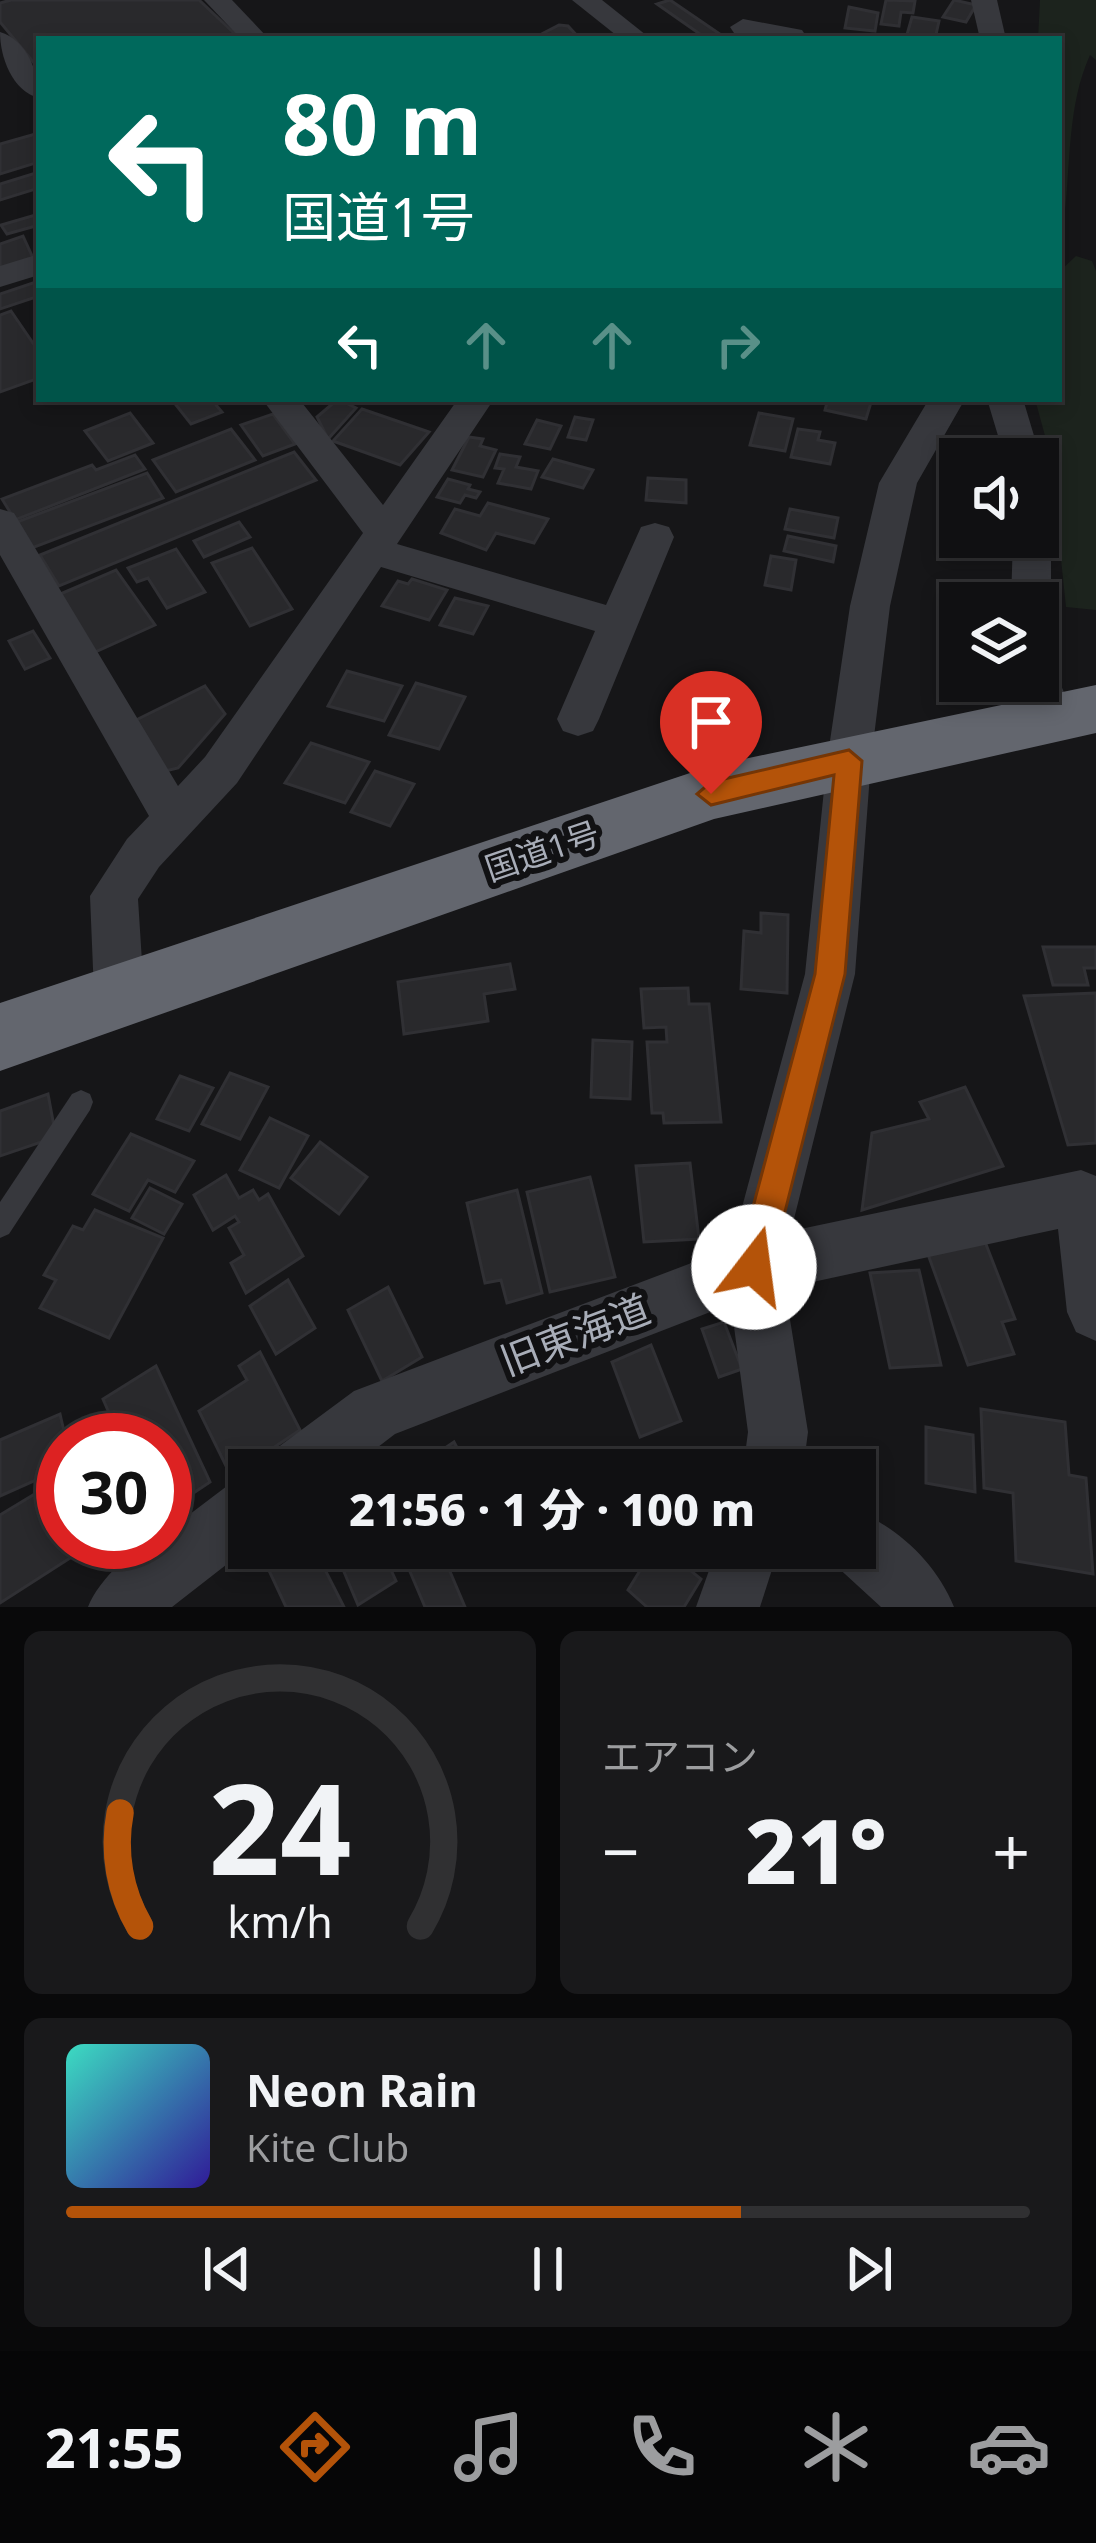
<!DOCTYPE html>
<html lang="ja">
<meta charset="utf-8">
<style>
:root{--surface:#101012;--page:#19191b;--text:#f1f3f6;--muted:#9c9d9f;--line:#303032;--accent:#b45309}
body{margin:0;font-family:"Noto Sans","Noto Sans JP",sans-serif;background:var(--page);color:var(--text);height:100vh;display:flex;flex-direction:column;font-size:45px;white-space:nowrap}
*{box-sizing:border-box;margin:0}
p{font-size:39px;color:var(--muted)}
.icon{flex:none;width:66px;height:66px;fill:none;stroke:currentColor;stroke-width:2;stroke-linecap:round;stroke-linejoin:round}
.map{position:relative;height:1607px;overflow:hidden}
.side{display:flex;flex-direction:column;gap:24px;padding:24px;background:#09090a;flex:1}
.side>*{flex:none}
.banner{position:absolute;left:36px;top:36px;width:1026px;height:366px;border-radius:0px;box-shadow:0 6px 18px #0003,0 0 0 3px var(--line);background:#00695c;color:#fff;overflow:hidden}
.controls{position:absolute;left:939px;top:438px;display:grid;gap:24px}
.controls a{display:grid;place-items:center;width:120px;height:120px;border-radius:0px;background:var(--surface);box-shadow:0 6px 18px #0003,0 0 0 3px var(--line);font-size:60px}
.speed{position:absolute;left:36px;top:1413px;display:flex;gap:24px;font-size:60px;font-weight:700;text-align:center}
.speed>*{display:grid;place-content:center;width:156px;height:156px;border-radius:50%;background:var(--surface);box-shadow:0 6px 18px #0003,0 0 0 3px var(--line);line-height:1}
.speed .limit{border:18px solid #d22;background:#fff;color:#111}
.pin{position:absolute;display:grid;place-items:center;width:102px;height:102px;color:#fff;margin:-123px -51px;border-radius:50% 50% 50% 0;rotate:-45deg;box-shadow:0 0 12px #0007}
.pin .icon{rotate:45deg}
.me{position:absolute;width:132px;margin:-66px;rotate:15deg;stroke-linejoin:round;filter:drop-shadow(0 0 9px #0008)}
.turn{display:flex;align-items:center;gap:42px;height:252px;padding:0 48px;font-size:54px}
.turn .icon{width:156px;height:156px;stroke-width:2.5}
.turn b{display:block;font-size:84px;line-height:102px}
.lanes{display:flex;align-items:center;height:114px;padding:0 48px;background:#0003;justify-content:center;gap:60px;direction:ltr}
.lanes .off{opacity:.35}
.big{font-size:90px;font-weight:800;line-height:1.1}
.side .card{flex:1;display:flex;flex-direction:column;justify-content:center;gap:18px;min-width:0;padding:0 42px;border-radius:18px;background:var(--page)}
.side .dial{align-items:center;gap:0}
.dial svg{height:312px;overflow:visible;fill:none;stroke:var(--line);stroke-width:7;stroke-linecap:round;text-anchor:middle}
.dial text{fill:var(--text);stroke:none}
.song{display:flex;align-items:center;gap:36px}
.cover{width:144px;height:144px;border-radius:18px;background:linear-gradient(135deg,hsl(170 70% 55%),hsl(250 70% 35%))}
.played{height:12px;border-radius:6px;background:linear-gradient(90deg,var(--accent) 70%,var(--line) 70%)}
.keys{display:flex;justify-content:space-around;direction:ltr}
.heat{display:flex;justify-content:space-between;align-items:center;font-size:66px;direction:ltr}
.side .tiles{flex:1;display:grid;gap:24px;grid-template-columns:1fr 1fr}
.card:last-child{grid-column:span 2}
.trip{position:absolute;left:228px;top:1449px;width:648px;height:120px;border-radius:0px;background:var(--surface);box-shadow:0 6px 18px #0003,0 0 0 3px var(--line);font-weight:800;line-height:120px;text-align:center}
.menu{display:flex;height:192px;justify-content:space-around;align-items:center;background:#060607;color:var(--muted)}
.menu .icon{width:84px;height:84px}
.menu .selected{color:var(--accent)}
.menu b{font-size:54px;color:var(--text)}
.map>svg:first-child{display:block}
.green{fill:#1c231d}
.building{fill:#29292c;stroke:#303034;stroke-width:3}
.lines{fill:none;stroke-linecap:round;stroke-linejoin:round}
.lane{fill:#37383d;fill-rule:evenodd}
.street{fill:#37383d;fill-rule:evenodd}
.highway{fill:#63666e;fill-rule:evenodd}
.route{fill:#b45309;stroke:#753606;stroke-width:3}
.labels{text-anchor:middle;stroke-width:12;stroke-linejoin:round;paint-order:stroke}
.street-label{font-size:33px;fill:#a8adb8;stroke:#111113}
.near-street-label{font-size:39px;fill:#a8adb8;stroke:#111113}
</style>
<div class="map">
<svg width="1096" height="1607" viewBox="0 0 1096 1607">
<rect width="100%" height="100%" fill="#161618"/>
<g class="green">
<path d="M1040,0H1096V60L1090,55C1067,106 1071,164 1064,220L1059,225V39H1038Z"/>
<path d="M1076,256L1092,261L1096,271V610L1066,607L1050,454L1035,399H1059V272Z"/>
</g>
<g class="building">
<path d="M11,0H199L236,35L39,39V69L0,22V3Z"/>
<path d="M670,0L727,39H707L657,4Z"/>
<path d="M886,0L915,1L913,13L901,12L899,26L881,24Z"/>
<path d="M954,0L976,5L966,22L943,17Z"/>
<path d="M849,7L878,13L875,31L845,28Z"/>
<path d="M912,17L939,21L935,39L906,38Z"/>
<path d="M559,25L568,26L580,39L538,36Z"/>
<path d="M39,133V162L0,174V144Z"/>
<path d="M39,172V188L0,200V184Z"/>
<path d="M39,214V225L7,234L1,225Z"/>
<path d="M23,236L33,258L0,268V244Z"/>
<path d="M36,282L39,296L0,309V294Z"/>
<path d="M11,311L39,352V378L0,392V315Z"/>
<path d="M211,399L222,412L191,424L172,400Z"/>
<path d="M338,399L356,408L328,439L317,417Z"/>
<path d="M828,399H872L866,419L825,410Z"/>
<path d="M362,409L429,432L400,465L333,441Z"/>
<path d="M130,413L153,443L108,461L85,431Z"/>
<path d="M759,413L793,419L785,451L750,445Z"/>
<path d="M273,414L295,444L263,456L241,425Z"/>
<path d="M575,417L593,420L586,440L568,437Z"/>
<path d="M537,420L561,426L550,449L525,444Z"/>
<path d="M231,429L255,460L176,492L153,460Z"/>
<path d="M798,429L820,432L818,440L835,443L830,464L791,457Z"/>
<path d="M469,437L483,439L480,446L496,450L483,477L452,470Z"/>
<path d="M294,452L316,480L59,586L40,555Z"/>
<path d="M500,454L520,457L516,467L538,471L531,489L498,483L504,469L495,468Z"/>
<path d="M135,455L145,469L15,520L2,499L92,465L96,470Z"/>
<path d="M553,459L593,470L583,488L542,477Z"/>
<path d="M147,473L163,498L32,548L17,522Z"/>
<path d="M648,478L686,480V503L646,500Z"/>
<path d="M448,479L470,485L468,489L480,492L476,498L465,495L460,503L437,497Z"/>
<path d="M488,503L548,519L534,543L496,533L486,550L441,533L455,509L480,516Z"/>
<path d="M790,509L838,518L834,538L785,529Z"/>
<path d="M239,522L250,537L204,557L194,541Z"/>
<path d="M788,536L836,546L833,562L784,551Z"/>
<path d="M252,548L292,609L250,626L212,563Z"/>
<path d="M176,549L205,592L167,608L148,578L137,582L128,568Z"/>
<path d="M771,556L796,560L791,590L765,585Z"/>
<path d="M116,570L155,625L95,652L58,595Z"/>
<path d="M412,579L447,590L429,620L382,606L398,581L408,584Z"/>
<path d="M455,598L488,606L473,634L440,625Z"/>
<path d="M33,631L50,658L25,669L9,641Z"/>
<path d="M347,671L402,686L384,721L328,706Z"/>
<path d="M416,683L465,697L439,749L389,735Z"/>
<path d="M205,686L225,714L178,768L165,771L132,722Z"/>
<path d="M311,743L369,762L345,803L285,783Z"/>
<path d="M375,771L414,784L390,826L351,812Z"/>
<path d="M761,913L788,915L787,993L741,989L744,931L761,933Z"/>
<path d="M1043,947H1096V968H1084L1088,985H1053Z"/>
<path d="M510,964L515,989L484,994L488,1021L404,1034L398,982Z"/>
<path d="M688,988L689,1004H709L721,1122L664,1123L663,1113H652L647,1042H667L666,1027L644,1028L641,989Z"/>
<path d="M1096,993V1143L1068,1145L1024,996Z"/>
<path d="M593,1040L632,1042L630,1099L591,1097Z"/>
<path d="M230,1073L268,1087L240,1139L202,1124Z"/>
<path d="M180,1076L213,1088L189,1131L157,1119Z"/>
<path d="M965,1087L1003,1166L862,1210L872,1133L929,1119L920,1102Z"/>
<path d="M48,1094L56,1137L0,1156V1111Z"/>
<path d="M270,1118L308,1136L279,1188L240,1170Z"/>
<path d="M131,1134L194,1161L175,1192L148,1180L129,1211L93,1194Z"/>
<path d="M320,1142L367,1177L339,1214L291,1178Z"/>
<path d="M690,1163L699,1239L644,1242L636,1166Z"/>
<path d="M226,1175L239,1198L253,1190L259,1200L268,1194L303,1256L246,1293L231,1263L244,1255L229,1228L239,1222L235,1216L213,1230L194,1195Z"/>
<path d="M590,1177L615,1277L550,1292L527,1192Z"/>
<path d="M150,1188L182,1204L164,1234L132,1218Z"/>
<path d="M517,1190L542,1293L507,1303L501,1280L485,1283L467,1203Z"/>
<path d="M95,1210L163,1238L109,1338L40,1308L56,1280L44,1275L73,1226L83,1230Z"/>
<path d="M982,1234L1015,1319L1002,1322L1014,1354L968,1365L925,1246Z"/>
<path d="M919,1270L941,1365L890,1368L870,1273Z"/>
<path d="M288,1280L315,1328L276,1354L250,1306Z"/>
<path d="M388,1287L422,1357L382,1381L348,1310Z"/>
<path d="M724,1322L742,1369L719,1377L702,1329Z"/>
<path d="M651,1345L681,1421L640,1437L612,1362Z"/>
<path d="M260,1352L300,1430L231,1476L199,1411L247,1380L239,1366Z"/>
<path d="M156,1366L210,1482L165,1512V1440H121L103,1399Z"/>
<path d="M981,1409L1065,1422L1069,1475L1086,1478L1093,1574L1016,1561L1013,1493L984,1488Z"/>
<path d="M60,1414L66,1440L63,1468L0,1496V1440Z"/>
<path d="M926,1427L973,1435L975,1492L926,1483Z"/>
<path d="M454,1442L469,1470H418L417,1467Z"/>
<path d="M63,1477V1542H95L0,1603V1515Z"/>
<path d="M284,1548H314L344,1607H286L265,1562Z"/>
<path d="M334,1548H381L396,1581L358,1605Z"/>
<path d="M400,1548H440L465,1607H425Z"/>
<path d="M654,1548H663L701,1579L684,1607H647L628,1590Z"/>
</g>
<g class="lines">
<path class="lane" d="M81,1090L90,1094L93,1102L90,1110L9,1234L0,1238V1202L72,1094Z"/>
<g class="street">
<path d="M204,0H232L269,39H241Z"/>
<path d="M572,0H602L651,39H621Z"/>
<path d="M971,0H997L1006,39H980Z"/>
<path d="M743,19L802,30L806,36L765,39L734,33L730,27Z"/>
<path d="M0,32C27,40 39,73 39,98C12,91 0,57 0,32Z"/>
<path d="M39,254V275L0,287V266Z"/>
<path d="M262,399H299L383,505L458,399H494L397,544L606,605L641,527L655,523L669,527L674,537L599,719L593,731L578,736L563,731L557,719L595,631L381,567L237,783L159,867L138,899L144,993L137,1009L119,1015L101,1009L94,993L90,896L127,839L149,816L0,555V509L14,513L178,786L205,757L363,533Z"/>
<path d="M929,399H965L917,483L890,606L871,761L855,974L791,1231L1081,1170L1096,1176V1341L1076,1332L1067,1312L1058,1229L785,1288L808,1432L803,1470H743L748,1432L731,1304L395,1434L348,1470H269L277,1448L354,1391L731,1248L805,974L827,761L850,606L879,483Z"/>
<path d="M987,399H1023L1041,459L1038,464V459H1005Z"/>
<path d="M1038,525L1051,537V603L1038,616V603H1011L1013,537H1038Z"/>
<path d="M1038,661L1053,666L1075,719L1069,731L1054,736L1039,731L1018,681H1038Z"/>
<path d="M249,1477V1547L172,1607H88C98,1581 135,1542 165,1542V1533L227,1486Z"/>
<path d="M855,1510C899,1528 936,1563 954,1607H881L833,1563L827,1548H855Z"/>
<path d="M717,1548H779L760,1607H696Z"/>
</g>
<path class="highway" d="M1096,685V733L714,819L0,1071V1003L711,766Z"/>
</g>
<path class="route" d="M849,750L862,761L845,974L771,1267L766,1279L754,1284L742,1279L737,1267L815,974L834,775L711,805L697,794L711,782Z"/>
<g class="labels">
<g class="street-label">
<text transform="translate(542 851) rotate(-19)" y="12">国道1号</text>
</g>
<g class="near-street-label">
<text transform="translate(575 1335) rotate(-21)" y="14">旧東海道</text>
</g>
</g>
</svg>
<div class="controls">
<a><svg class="icon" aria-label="sound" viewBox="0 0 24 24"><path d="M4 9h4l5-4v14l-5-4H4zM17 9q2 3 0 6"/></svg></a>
<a><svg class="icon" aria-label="layers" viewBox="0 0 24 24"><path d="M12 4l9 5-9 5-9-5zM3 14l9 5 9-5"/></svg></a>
</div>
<div class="speed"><div class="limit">30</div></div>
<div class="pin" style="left:711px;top:794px;background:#d93025"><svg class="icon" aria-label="arrive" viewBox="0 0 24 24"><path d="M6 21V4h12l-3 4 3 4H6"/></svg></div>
<svg class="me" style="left:754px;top:1267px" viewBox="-20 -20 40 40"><circle r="19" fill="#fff"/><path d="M0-13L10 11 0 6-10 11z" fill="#b45309"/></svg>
<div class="trip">21:56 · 1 分 · 100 m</div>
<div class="banner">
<div class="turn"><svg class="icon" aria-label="left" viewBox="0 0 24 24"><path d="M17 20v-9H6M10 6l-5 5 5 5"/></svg><div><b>80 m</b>国道1号</div></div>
<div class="lanes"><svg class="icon" aria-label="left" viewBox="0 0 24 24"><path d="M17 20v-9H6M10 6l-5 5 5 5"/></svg><svg class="icon off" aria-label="ahead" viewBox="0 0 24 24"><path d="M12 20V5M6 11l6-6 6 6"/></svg><svg class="icon off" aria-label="ahead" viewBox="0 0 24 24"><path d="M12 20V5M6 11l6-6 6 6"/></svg><svg class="icon off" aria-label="right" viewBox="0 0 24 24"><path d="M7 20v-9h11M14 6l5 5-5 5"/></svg></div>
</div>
</div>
<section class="side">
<div class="tiles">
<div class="card dial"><svg viewBox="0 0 100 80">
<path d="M14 69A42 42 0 1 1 86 69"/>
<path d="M14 69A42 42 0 0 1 9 40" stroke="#b45309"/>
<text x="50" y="56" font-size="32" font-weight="700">24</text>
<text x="50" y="72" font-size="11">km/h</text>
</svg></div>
<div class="card"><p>エアコン</p>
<div class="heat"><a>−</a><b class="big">21°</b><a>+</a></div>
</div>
<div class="card">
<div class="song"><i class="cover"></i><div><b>Neon Rain</b><p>Kite Club</p></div></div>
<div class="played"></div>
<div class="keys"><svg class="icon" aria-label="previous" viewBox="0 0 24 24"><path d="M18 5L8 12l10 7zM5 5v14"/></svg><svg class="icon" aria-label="pause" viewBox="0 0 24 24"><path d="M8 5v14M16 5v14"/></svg><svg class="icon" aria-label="next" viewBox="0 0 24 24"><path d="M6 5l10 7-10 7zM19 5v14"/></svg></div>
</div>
</div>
</section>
<nav class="menu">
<b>21:55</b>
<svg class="icon selected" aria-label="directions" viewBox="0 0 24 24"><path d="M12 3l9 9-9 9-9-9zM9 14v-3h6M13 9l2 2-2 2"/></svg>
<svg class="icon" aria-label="music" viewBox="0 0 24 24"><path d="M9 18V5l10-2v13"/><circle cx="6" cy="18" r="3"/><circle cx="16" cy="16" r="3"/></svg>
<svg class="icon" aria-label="phone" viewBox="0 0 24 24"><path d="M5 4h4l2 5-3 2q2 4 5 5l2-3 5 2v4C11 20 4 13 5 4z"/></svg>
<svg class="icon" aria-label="climate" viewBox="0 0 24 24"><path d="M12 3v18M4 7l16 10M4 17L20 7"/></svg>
<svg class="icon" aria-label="car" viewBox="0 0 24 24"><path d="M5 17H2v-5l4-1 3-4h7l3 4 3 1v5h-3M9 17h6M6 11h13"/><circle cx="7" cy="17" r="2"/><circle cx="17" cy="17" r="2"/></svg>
</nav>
